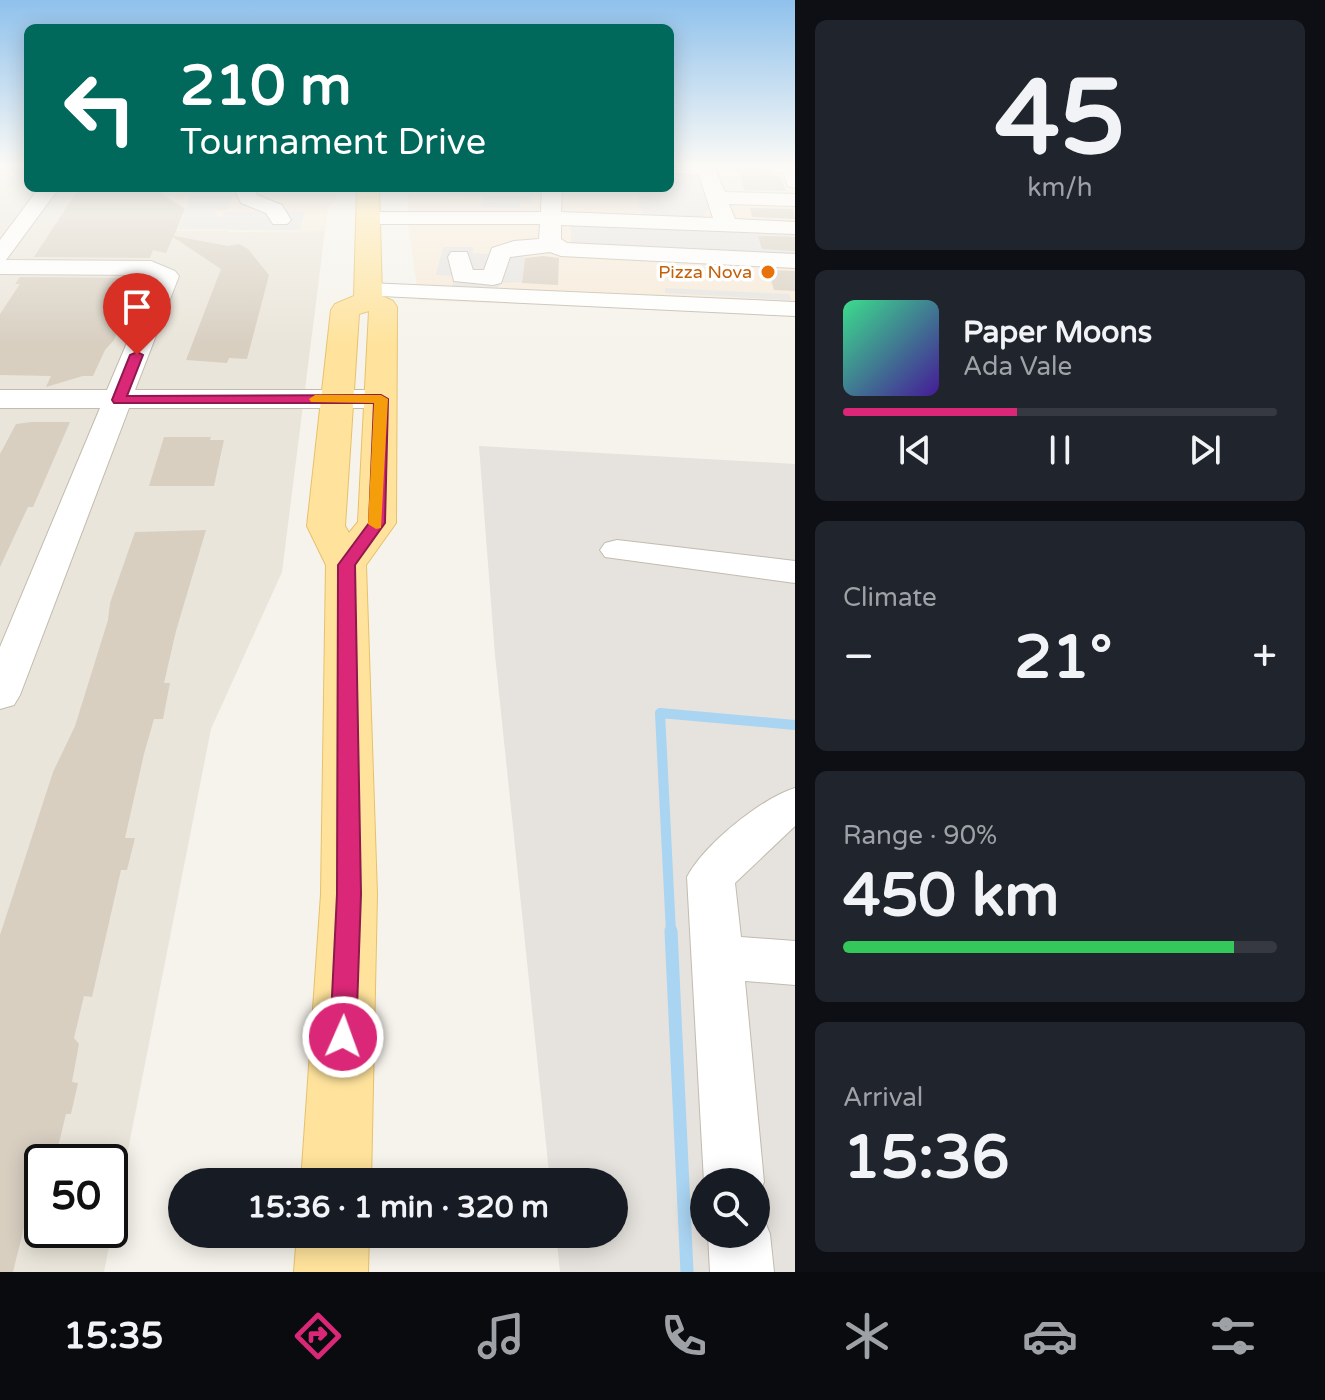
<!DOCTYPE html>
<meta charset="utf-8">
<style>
:root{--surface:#171b24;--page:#20242c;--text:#f1f3f6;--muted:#9ea1a6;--line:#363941;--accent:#db2777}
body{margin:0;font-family:"Varela Round",sans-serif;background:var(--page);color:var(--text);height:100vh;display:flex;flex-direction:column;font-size:30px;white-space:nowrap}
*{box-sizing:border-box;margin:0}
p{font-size:26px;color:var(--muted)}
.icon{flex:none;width:44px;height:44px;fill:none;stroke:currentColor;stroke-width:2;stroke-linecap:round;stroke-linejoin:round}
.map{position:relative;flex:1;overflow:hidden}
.side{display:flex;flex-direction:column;gap:20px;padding:20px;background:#0d0f14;width:530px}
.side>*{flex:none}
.hud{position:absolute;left:24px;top:24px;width:650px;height:168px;border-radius:12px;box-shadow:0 4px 20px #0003;background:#00695c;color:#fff;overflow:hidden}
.tools{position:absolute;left:690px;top:1168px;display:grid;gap:16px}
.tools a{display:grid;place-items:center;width:80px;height:80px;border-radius:50%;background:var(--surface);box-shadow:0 4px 20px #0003;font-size:40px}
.speed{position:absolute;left:24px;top:1144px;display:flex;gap:16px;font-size:40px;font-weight:700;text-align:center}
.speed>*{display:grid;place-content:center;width:104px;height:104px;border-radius:50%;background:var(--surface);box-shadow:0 4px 20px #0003;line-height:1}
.speed .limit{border:4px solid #111;border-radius:12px;background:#fff;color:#111}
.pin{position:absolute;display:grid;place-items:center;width:68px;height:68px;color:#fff;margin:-82px -34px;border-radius:50% 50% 50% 0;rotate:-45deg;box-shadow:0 0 8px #0007}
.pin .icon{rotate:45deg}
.me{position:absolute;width:88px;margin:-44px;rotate:2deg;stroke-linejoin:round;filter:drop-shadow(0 0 6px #0008)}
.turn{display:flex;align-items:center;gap:28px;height:168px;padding:0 24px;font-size:36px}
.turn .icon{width:104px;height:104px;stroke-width:2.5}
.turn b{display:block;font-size:56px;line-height:68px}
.big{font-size:60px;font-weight:700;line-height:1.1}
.side .widget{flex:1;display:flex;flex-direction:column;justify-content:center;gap:12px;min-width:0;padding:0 28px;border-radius:12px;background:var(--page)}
.side .dial{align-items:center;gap:0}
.dial b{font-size:104px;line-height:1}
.song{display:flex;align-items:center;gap:24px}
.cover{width:96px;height:96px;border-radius:12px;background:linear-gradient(135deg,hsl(150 70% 55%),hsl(260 70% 35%))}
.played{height:8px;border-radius:4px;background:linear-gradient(90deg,var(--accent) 40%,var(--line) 40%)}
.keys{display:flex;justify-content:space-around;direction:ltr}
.heat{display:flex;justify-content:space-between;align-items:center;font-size:44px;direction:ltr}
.charge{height:12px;border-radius:6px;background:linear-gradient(90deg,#34c759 90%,var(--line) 0)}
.trip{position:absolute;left:168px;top:1168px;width:460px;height:80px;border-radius:40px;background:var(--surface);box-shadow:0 4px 20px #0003;font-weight:700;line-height:80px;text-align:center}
.tabs{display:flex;height:128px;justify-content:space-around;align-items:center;background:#090b0e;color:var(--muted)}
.tabs .icon{width:56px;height:56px}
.tabs .on{color:var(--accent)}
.tabs b{font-size:36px;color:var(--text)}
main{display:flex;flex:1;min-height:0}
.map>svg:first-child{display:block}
.residential{fill:#eae5da;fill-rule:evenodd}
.commercial{fill:#f7ead8}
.industrial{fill:#e6e2dd;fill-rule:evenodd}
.parking{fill:#e5e3e0}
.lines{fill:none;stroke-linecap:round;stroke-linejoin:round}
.stream-far1{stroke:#a9d4f2;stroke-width:10}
.stream{stroke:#a9d4f2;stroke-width:13}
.building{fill:#d8cfc1}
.minor-casing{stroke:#c2bbae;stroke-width:2}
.major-casing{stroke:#e6c16a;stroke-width:2}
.minor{fill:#fff;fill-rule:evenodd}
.major{fill:#ffe39c;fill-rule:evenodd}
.route{fill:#db2777;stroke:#8e194d;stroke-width:2}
.slow{fill:#f59e0b}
.food-dot{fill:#e8710a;stroke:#fff;stroke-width:3}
.labels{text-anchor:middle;stroke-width:7;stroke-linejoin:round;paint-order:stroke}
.far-food-label{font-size:18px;fill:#c56008;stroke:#fff;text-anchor:end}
</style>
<main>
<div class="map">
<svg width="795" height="1272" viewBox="0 0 795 1272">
<rect width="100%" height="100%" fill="#f6f3ec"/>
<path class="residential" d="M0,167H28V188H128L231,232L325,231L282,572L211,729L104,1272H0ZM42,1162H110V1230H42Z"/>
<g class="commercial">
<path d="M670,167H795V315L419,300L408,225V188H670Z"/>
<path d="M128,188H338L336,200L328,209L325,231H104Z"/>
</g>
<path class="industrial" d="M479,446L795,464V1272H560L556,1234H614V1182H550L495,655ZM704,1182H756V1234H704Z"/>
<g class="parking">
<path d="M670,167H690L700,173L710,208L703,214L704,219L646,216L639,206L637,188H670Z"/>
<path d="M194,188H235L228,210H215L216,215L222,217L224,212L305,211L300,230L178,229Z"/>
<path d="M448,188H533L531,203H521L520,208L481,207L483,196L446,194Z"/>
<path d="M571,224L795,233V256L571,244Z"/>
<path d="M443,247H473V253L525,257L522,282L501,283L498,288L452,286L454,276L436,275Z"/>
<path d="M665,288L789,294L791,300L665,293Z"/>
</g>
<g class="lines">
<path class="stream-far1" d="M671,933L660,713L795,725"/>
<path class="stream" d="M671,931L687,1272"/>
</g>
<g class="building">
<path d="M738,167L766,168L770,174L780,176L786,191L744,190Z"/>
<path d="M79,188H153L185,209L174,236L228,246L239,244L248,249L269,275L247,359L229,358L227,363L186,360L221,269L173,237L166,253L153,250L150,258L34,257Z"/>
<path d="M750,208L793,209L795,219L752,217Z"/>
<path d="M758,236L795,237V251L762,249Z"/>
<path d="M543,256L559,258L558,285L522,283L525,258Z"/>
<path d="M768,270L795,271V291L774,290Z"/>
<path d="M20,277L141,278L114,340L105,350L93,376H83L46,387L51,376L0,375V314L20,284H15Z"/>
<path d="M31,422H70L33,507H28L0,567V454L16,424Z"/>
<path d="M164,437H211L210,440H224L214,486H149Z"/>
<path d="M206,530L176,631L164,683H170L163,719H154L144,754L125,838H135L127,870H121L92,997L84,996L74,1038L79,1044L72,1082L78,1083L71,1114H66L56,1155H42V1207H29L13,1272H0V935L53,772L75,726L108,620L110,603L135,532Z"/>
</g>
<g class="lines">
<defs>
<g id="minor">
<path d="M670,167H714L725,192L795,194V206L729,204L735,219L795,222V234L561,225V239L567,243L795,254V268L561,256L550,252L510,257L501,283L493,285L454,281L448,257L451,252H467L473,270H484L492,248L514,241L539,239L540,224H367L357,218L367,212H541L542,188H562L561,212L713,218L699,175L670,173Z"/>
<path d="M769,167H795V188L788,186L783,173L771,171Z"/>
<path d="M39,188H59L6,260L151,261L175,271L179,276L135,390H381L391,393L395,399L391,405L381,408H129L20,695L14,705L0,709V647L100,408H0V390H107L154,279L147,275L0,274V240Z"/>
<path d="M234,188H254L257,195L282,205L291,220L287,224H273L266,213L241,203Z"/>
<path d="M368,283L795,302V316L360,295L356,290L360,285Z"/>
<path d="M617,540L795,561V583L605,557L600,550L605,543Z"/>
<path d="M795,788V826L735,883L741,937L795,941V985L745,981L764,1182L756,1202V1182H704L687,877C704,845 760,799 795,788Z"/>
<path d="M756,1210L761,1212L770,1234L774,1272H710L708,1234H756Z"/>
</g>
<g id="major">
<path d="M357,188H379L382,296L393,301L397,307L396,523L366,565L377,894L371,1182H301L321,894L326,565L307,526L331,310L335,304L354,296ZM369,311L358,522L349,533L345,526L359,314Z"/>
<path d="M297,1234H369L368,1272H294Z"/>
</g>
</defs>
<use href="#minor" class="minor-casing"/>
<use href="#major" class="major-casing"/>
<use href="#minor" class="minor"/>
<use href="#major" class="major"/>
</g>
<linearGradient id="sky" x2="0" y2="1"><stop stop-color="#8fc1ec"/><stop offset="0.48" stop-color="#fbfaf6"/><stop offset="1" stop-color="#fbfaf6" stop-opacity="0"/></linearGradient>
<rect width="795" height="345" fill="url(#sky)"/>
<path class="route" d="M137,352L143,355L127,396L381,395L388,399L385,523L355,565L361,894L356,1037L352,1045L343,1049L334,1045L330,1037L337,894L338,565L369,523L374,403H114L112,400L130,355Z"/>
<path class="slow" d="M315,395H381L388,399L381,528L376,529L368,524L374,403L311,402L309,399Z"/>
<circle class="food-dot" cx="768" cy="272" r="8"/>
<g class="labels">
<g class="far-food-label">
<text x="752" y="278">Pizza Nova</text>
</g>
</g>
</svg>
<div class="tools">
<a><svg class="icon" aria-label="search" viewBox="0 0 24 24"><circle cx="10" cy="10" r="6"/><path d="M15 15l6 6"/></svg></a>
</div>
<div class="speed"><div class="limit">50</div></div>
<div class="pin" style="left:137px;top:355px;background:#d93025"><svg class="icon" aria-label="arrive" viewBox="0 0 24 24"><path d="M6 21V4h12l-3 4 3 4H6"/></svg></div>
<svg class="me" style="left:343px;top:1037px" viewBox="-20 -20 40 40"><circle r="17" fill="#db2777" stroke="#fff" stroke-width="3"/><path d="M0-11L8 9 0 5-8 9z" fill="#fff"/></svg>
<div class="trip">15:36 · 1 min · 320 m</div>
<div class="hud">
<div class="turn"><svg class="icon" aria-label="left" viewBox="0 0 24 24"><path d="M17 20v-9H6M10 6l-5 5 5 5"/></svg><div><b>210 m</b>Tournament Drive</div></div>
</div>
</div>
<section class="side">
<div class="widget dial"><b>45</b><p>km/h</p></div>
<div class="widget">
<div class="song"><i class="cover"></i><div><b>Paper Moons</b><p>Ada Vale</p></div></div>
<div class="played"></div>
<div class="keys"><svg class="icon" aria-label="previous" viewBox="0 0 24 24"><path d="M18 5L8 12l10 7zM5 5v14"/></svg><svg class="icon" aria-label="pause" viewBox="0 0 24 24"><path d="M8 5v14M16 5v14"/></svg><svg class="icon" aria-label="next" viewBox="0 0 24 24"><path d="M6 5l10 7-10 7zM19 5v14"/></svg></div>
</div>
<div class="widget"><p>Climate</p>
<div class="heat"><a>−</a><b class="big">21°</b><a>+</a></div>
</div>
<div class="widget"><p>Range · 90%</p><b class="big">450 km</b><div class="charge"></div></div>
<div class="widget"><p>Arrival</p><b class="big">15:36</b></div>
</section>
</main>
<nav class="tabs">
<b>15:35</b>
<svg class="icon on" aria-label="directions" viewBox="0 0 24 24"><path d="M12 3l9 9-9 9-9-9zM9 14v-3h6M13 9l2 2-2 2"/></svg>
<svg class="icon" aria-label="music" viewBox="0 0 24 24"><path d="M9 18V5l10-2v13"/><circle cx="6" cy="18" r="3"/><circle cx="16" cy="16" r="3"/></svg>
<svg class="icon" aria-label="phone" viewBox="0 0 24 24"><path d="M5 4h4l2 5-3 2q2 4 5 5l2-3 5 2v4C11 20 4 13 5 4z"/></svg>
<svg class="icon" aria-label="climate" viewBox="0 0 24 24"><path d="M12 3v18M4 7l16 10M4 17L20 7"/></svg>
<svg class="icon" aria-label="car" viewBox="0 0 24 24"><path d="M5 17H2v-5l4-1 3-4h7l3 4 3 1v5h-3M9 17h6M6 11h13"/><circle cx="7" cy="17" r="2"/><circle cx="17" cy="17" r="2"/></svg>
<svg class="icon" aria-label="filters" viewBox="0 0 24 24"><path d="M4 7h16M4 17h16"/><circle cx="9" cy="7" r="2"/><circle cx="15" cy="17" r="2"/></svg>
</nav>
